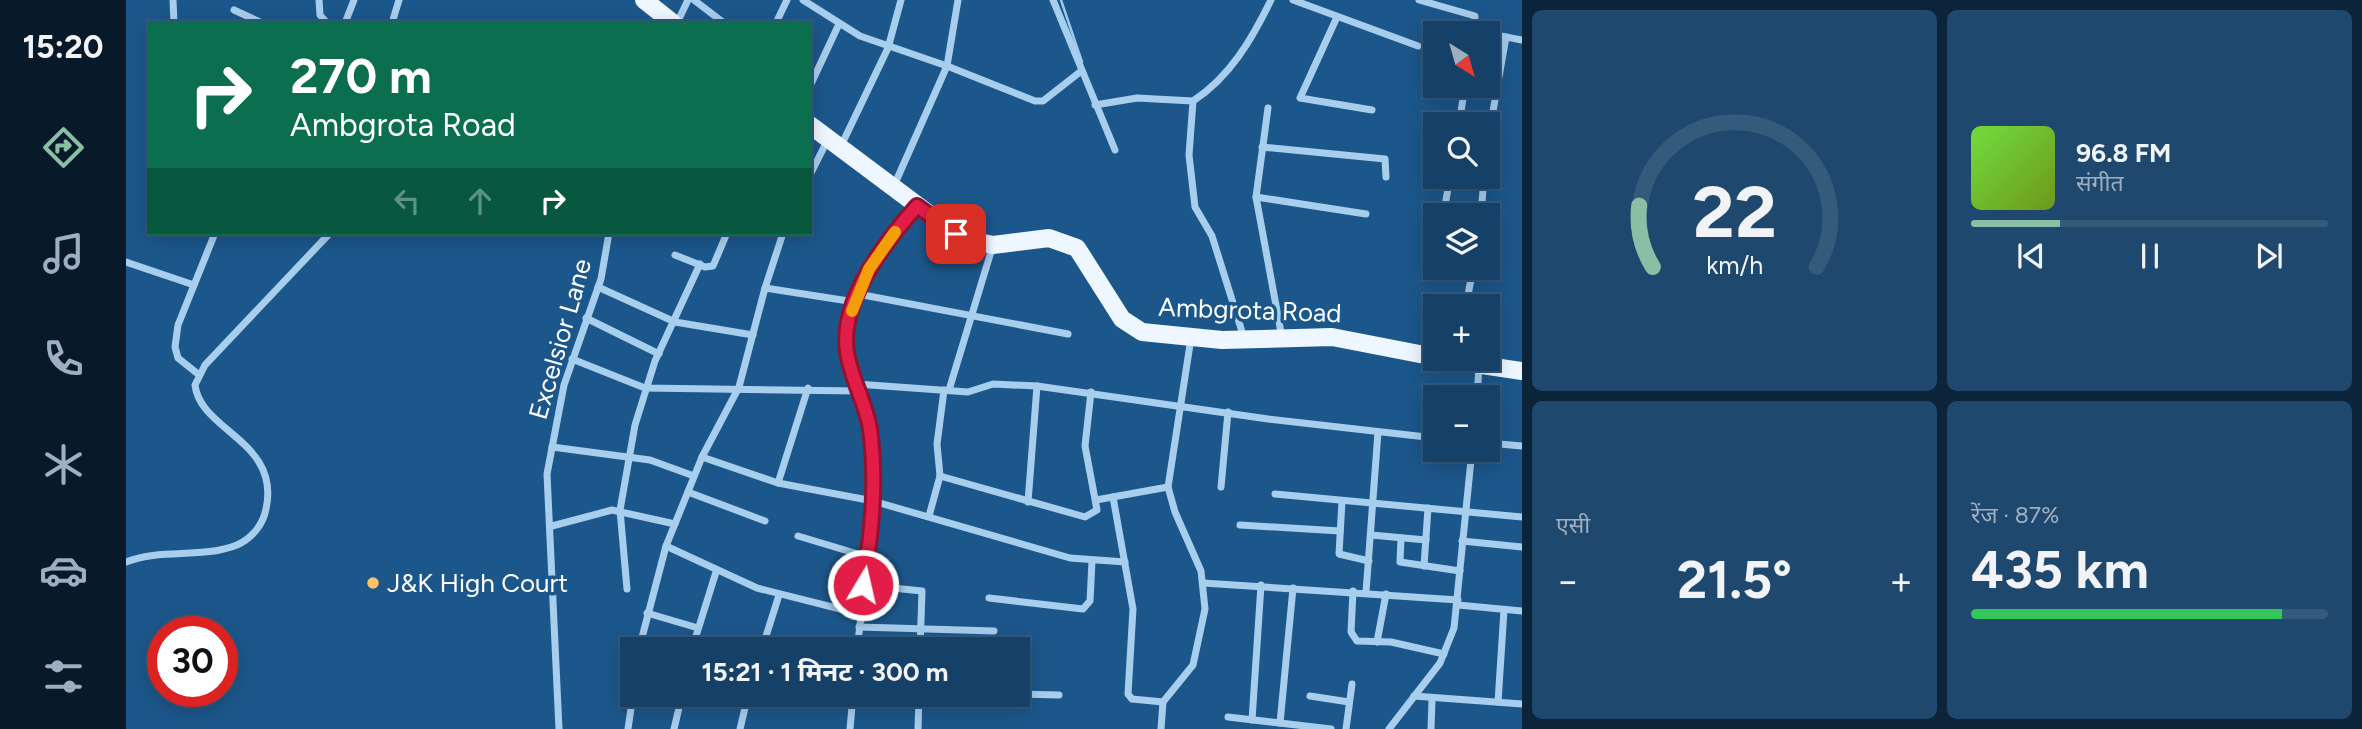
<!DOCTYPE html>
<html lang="hi">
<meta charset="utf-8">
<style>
:root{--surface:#154168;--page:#1e486e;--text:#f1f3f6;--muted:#9dafc0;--line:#345a7c;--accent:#8abfa5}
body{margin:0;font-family:Figtree,"Noto Sans Devanagari",sans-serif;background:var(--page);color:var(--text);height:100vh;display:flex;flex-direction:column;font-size:26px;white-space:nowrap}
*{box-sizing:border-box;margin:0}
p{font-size:23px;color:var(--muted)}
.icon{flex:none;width:38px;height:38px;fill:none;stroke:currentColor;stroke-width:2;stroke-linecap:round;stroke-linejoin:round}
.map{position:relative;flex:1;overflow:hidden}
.details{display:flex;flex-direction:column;gap:10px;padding:10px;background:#0c2439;width:840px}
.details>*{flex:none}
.guide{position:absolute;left:21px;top:21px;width:665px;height:214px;border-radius:0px;box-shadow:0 4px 18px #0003,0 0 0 2px var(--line);background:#0b6e4f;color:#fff;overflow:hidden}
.needle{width:46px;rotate:143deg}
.tools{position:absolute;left:1297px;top:21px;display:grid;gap:14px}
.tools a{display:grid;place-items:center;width:77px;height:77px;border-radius:0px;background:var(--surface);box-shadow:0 4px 18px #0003,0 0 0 2px var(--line);font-size:35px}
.speed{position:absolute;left:21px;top:616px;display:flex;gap:14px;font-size:35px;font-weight:700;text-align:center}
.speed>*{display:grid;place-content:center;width:91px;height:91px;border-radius:50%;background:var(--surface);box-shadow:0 4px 18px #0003,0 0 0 2px var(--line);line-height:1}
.speed .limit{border:10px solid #d22;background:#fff;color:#111}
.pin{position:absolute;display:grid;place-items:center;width:60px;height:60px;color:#fff;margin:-30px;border-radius:14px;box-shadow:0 4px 10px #0006}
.me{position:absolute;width:77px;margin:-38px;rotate:9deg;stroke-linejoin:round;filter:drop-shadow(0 0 5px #0008)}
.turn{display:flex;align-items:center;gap:24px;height:147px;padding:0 28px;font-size:32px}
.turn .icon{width:91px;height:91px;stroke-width:2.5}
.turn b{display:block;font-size:49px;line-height:60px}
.lanes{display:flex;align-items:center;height:66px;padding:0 28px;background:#0003;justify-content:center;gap:35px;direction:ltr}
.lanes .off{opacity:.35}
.big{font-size:52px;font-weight:700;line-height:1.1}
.details .card{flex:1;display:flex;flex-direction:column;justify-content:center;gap:10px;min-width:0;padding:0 24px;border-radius:10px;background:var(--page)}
.details .dial{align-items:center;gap:0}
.dial svg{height:182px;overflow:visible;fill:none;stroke:var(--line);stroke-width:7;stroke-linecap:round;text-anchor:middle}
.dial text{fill:var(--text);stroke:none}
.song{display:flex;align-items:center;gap:21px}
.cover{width:84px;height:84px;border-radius:10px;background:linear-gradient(135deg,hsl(100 70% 55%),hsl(80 70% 35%))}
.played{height:7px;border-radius:4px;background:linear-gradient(90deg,var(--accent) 25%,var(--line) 25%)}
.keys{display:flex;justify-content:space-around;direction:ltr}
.heat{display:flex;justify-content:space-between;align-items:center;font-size:38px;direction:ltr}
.charge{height:10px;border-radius:5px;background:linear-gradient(90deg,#34c759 87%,var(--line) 0)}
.details .tiles{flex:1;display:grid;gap:10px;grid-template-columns:repeat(2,1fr)}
.trip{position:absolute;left:494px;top:637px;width:410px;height:70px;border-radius:0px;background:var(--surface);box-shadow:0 4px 18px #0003,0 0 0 2px var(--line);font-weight:700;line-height:70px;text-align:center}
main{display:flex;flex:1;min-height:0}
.dock{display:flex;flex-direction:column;width:126px;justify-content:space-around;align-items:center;background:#081a2a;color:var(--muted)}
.dock .icon{width:49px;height:49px}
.dock .on{color:var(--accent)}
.dock b{font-size:32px;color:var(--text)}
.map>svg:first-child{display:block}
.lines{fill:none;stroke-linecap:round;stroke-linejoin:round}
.stream{stroke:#9bcaef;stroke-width:2.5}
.minor{stroke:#a8ceed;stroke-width:7}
.primary{stroke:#eef6ff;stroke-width:18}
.route-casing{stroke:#92132f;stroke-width:18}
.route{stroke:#e11d48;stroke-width:12}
.slow{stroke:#f59e0b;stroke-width:12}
.poi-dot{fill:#fdc366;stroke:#1c578b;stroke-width:2.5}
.labels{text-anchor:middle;stroke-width:7;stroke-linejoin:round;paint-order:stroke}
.street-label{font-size:26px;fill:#fff;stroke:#1c578b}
.poi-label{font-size:26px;fill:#fff;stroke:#1c578b;text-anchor:start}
</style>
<main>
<nav class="dock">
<b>15:20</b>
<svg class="icon on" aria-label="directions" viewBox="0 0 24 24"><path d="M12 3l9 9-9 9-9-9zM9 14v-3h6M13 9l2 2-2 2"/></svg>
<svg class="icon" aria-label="music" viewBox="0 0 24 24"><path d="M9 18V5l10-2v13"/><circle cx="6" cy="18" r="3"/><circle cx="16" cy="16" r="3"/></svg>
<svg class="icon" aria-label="phone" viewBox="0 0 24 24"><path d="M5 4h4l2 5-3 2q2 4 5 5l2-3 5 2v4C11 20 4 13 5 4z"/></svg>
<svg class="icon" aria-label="climate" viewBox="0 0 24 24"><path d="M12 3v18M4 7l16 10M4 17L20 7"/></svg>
<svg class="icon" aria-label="car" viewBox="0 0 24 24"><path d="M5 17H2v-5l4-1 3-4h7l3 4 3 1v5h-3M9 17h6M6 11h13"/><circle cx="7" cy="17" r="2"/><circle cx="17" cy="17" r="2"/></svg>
<svg class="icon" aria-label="filters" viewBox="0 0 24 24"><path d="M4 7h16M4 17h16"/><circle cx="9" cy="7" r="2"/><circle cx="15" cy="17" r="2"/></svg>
</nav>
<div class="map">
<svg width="1396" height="729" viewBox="0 0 1396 729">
<rect width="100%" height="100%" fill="#1c578b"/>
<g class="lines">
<path class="stream" d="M935,0L956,62"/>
<g class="minor">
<path d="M47,0L48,23"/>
<path d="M193,0L194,15L201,23"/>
<path d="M568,0L598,23"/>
<path d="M677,0L734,36L821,66L832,0"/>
<path d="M927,0L989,150"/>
<path d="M1167,0L1292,46"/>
<path d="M1293,0L1349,16L1348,33"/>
<path d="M108,10L136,23"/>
<path d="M1211,17L1174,98L1246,110"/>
<path d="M219,23L228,0"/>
<path d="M266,23L273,0"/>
<path d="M551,23L562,0"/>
<path d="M650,23L661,0"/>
<path d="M1349,31L1396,40"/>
<path d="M684,86L713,24"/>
<path d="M1067,101C1104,77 1126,39 1145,0"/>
<path d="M969,105L1011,98L1067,101L1063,155L1069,207L1086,236L1118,338"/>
<path d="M1142,108L1130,197L1156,338"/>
<path d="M1333,124L1339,86"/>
<path d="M1362,140L1380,37"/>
<path d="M1136,147L1259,159L1260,177"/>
<path d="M714,148L762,48L775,0"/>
<path d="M684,175L702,139"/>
<path d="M767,188L821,66L909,101H917L954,72"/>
<path d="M1130,197L1240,214"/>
<path d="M1320,200L1324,177"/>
<path d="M1355,215L1358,177"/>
<path d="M549,255L579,267L587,266L601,233"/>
<path d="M0,262L68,285"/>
<path d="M472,287L549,322L627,335"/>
<path d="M639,288L729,302"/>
<path d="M732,294L942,334"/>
<path d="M1340,306L1347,268"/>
<path d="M460,318L533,354"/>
<path d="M446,359L519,388L733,391"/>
<path d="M72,374L52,358L49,347L52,325L89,233"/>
<path d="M730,384L842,392L867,384L911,386L1142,419L1309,438"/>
<path d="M823,390L867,245"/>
<path d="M1351,397L1353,367"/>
<path d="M1362,443L1396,446"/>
<path d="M426,447L524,460L568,476"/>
<path d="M576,457L652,483L747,501L944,558L999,562"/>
<path d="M814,476L959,517L971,510L959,446L965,392"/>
<path d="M652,483L682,388"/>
<path d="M1095,487L1102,412"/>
<path d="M562,492L639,521"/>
<path d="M1149,494L1396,517"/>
<path d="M987,497L1007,609L1002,694L1006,699L1037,702"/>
<path d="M970,500L1042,487"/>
<path d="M1216,501L1213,554L1243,561"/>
<path d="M902,502L911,386"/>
<path d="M803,516L814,476L811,444L818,390"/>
<path d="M1114,525L1214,531"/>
<path d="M426,526L486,510L549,524"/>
<path d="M1245,535L1300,540"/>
<path d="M672,536L742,557"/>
<path d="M1275,538L1274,562L1334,571"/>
<path d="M1336,541L1396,547"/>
<path d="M540,546L631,588L734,614"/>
<path d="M0,562C35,548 76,559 111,545C126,538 137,525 140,509C155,441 74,431 69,385L79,365L204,233"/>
<path d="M1298,566L1302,508"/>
<path d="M1077,583L1332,600"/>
<path d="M737,585L796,591L794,649"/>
<path d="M501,589L494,510L509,425L529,361L574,264"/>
<path d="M1227,591L1225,632L1231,641L1265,642L1318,654"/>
<path d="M1240,592L1252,432"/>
<path d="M863,598L957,609L964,601L966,561"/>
<path d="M1332,605L1396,611"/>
<path d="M521,613L572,628"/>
<path d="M733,627L868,631"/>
<path d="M1251,642L1260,594"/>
<path d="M513,649L540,546L576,457L613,387L639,288L657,233"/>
<path d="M566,649L590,572"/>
<path d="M636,649L653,595"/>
<path d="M731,649L744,545L748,464L742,419L724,369L720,332L743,269L790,206"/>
<path d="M891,694L933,695"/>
<path d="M1184,696L1223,702"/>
<path d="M1288,696L1396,704"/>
<path d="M1372,702L1378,610"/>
<path d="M1102,717L1205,729"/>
<path d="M1126,720L1135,585"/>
<path d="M1154,723L1167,588"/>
<path d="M433,729L421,474L438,385L475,279L483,233"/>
<path d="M502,729L507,695"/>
<path d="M548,729L556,695"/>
<path d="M614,729L622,695"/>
<path d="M724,729L727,695"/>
<path d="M792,729L793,695"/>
<path d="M1035,729L1037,702L1067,665L1079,609L1075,571L1049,512L1042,487L1065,338"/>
<path d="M1220,729L1226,684"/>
<path d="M1263,729L1314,663L1328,628L1346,450"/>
<path d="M1305,729L1306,700"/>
</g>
<g class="primary">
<path d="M518,0L547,23"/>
<path d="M684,125L803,214L844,240L867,245L923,238L951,248L996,319L1016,332L1096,340L1206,337L1309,357"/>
<path d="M1316,359L1396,371"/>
</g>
</g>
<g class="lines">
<defs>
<path id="route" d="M737,585C746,533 751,482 744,429C740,403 725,379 721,352C713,301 759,242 791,206L830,234"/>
</defs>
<use href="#route" class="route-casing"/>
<use href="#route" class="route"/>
<path class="slow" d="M726,311L743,269L769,232"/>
</g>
<circle class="poi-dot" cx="247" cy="583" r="7"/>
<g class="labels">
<g class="street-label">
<text transform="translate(1124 310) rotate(2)" y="9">Ambgrota Road</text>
<text transform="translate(434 339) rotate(-74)" y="9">Excelsior Lane</text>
</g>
<g class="poi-label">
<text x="261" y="592">J&amp;K High Court</text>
</g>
</g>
</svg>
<div class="tools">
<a><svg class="needle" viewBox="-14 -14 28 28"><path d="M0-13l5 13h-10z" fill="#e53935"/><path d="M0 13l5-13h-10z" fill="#9dafc0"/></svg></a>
<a><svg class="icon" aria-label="search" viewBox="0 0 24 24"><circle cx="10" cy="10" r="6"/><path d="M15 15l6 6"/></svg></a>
<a><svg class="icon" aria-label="layers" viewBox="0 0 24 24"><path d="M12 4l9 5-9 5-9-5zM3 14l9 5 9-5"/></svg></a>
<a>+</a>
<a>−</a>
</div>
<div class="speed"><div class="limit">30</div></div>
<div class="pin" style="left:830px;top:234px;background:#d93025"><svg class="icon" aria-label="arrive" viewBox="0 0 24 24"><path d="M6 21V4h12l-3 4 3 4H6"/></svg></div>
<svg class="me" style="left:737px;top:585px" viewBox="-20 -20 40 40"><circle r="17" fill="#e11d48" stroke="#fff" stroke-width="3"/><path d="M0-11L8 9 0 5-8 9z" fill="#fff"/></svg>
<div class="trip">15:21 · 1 मिनट · 300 m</div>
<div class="guide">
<div class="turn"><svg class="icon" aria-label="right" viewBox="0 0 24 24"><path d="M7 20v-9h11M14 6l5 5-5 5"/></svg><div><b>270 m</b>Ambgrota Road</div></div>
<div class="lanes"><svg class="icon off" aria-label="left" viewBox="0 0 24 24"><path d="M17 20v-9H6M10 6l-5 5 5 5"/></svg><svg class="icon off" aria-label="ahead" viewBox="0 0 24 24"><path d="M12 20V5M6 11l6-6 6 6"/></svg><svg class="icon" aria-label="right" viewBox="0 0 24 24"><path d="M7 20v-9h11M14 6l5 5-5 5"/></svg></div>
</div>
</div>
<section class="details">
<div class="tiles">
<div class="card dial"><svg viewBox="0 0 100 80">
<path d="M14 69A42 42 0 1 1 86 69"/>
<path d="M14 69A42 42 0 0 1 8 42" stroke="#8abfa5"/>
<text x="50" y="56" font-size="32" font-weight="700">22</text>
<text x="50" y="72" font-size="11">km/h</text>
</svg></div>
<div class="card">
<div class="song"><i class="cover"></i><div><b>96.8 FM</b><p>संगीत</p></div></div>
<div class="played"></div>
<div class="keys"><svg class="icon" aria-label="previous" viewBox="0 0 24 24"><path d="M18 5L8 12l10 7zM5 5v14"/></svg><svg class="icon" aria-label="pause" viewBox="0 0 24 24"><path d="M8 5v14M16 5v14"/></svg><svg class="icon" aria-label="next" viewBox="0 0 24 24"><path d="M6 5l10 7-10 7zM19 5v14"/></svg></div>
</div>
<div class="card"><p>एसी</p>
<div class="heat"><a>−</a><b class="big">21.5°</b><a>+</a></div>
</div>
<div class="card"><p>रेंज · 87%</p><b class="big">435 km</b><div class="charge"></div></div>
</div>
</section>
</main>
